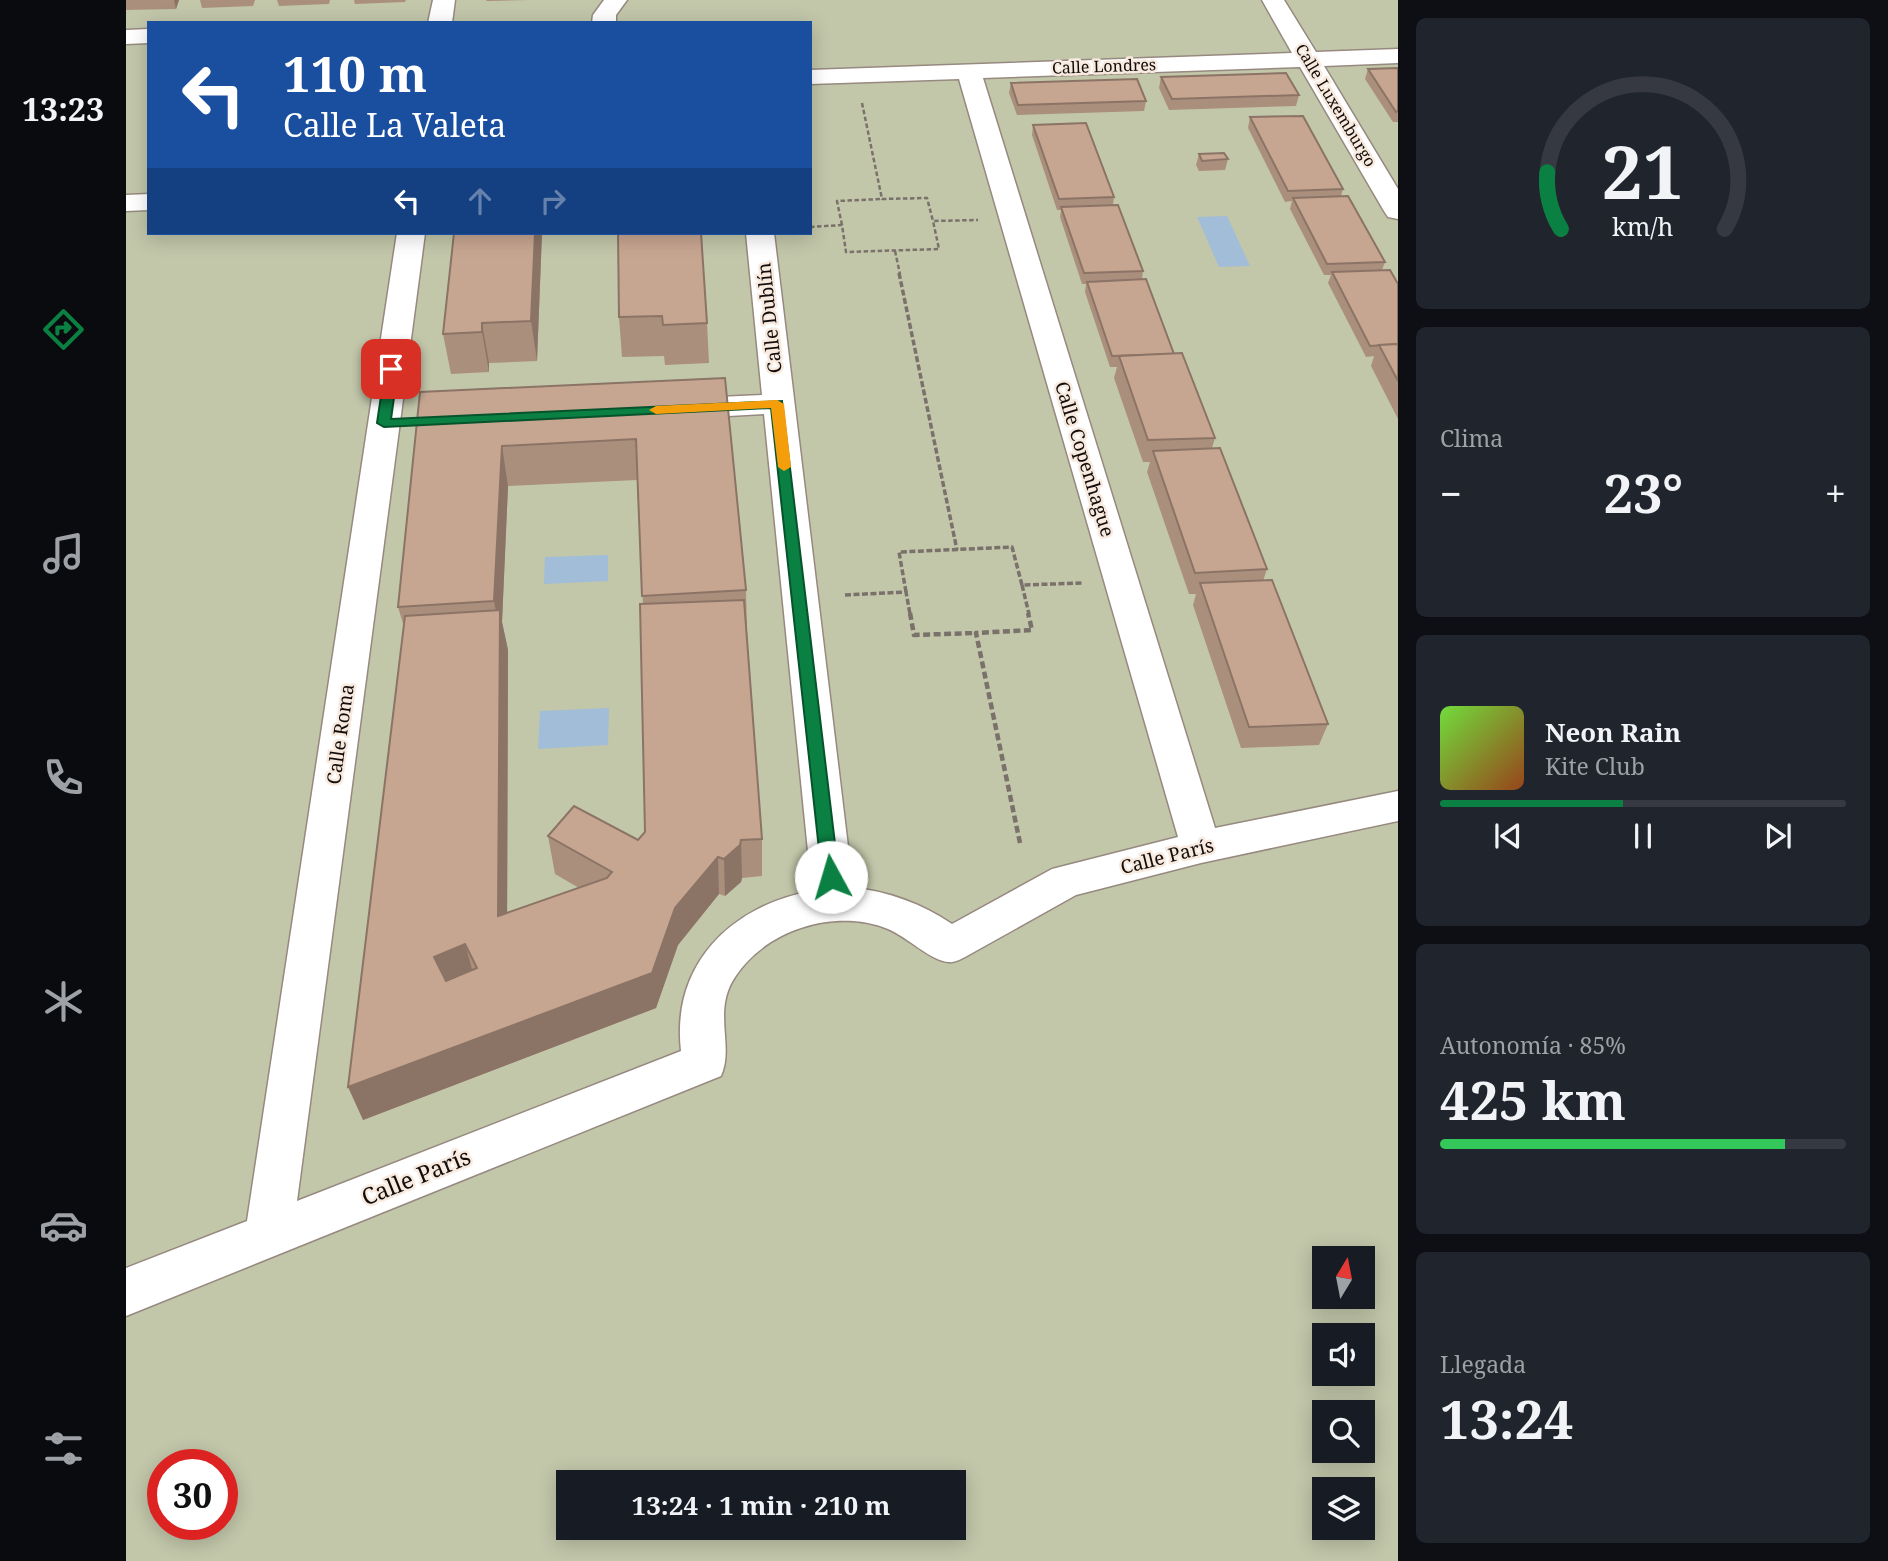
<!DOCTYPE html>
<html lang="es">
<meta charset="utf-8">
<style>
:root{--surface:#171b24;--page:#20242c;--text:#f1f3f6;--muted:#9ea1a6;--line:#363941;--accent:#0b8043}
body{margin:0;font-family:"Noto Serif",serif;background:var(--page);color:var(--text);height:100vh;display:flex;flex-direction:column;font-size:26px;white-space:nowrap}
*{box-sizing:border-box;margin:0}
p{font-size:23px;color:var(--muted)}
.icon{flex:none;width:38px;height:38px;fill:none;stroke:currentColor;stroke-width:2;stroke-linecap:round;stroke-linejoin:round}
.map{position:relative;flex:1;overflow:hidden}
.drawer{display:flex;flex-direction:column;gap:18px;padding:18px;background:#0d0f14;width:490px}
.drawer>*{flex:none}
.top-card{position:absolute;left:21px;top:21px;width:665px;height:214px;border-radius:0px;box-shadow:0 4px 18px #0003;background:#1a4fa0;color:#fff;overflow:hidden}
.needle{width:46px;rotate:10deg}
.buttons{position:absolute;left:1186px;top:1246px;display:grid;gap:14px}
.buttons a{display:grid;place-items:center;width:63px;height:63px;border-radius:0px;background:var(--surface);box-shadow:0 4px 18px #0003;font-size:35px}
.speed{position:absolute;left:21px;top:1449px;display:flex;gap:14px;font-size:35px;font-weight:700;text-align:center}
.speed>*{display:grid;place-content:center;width:91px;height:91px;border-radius:50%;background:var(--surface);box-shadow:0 4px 18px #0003;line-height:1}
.speed .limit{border:10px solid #d22;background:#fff;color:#111}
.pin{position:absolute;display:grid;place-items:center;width:60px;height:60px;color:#fff;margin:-30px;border-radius:14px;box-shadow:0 4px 10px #0006}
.me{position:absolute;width:77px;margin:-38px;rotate:354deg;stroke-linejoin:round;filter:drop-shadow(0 0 5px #0008)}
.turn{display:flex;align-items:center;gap:24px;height:147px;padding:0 21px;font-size:32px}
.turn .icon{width:91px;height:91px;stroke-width:2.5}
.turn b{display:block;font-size:49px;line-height:60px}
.lanes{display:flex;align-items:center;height:66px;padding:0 21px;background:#0003;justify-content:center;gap:35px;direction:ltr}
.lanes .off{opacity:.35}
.big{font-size:52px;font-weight:700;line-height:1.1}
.drawer .widget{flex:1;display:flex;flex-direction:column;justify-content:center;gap:10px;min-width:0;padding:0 24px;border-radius:10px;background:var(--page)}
.drawer .dial{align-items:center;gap:0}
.dial svg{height:182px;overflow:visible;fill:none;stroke:var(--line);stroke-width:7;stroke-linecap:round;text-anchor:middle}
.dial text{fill:var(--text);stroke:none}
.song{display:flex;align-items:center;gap:21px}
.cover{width:84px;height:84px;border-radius:10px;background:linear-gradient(135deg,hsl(100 70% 55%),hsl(20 70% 35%))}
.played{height:7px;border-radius:4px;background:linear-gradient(90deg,var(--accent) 45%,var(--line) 45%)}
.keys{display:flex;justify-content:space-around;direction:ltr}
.heat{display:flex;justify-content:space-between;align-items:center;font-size:38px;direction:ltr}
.charge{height:10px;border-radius:5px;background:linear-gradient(90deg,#34c759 85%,var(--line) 0)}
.trip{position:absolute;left:430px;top:1470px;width:410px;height:70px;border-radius:0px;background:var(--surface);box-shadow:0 4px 18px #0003;font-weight:700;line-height:70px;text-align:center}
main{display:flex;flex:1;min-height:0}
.tabs{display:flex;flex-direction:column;width:126px;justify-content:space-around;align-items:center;background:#090b0e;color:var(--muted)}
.tabs .icon{width:49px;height:49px}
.tabs .current{color:var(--accent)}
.tabs b{font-size:32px;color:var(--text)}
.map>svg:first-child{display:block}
.green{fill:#c2c7aa;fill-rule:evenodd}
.water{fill:#a2bdd8}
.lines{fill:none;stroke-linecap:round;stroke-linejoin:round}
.minor-casing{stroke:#96897f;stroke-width:3}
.path-far2{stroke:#7a716b;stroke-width:2.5;stroke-dasharray:4.5 2.5;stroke-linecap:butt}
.path-far1{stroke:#7a716b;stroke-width:3.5;stroke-dasharray:6 2.5;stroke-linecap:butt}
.path{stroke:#7a716b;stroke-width:4.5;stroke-dasharray:7 3.5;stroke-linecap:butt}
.minor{fill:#fff;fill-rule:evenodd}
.wall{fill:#ab8f7d;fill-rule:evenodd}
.shaded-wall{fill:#8b7466}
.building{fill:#c7a691;stroke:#8b7466;stroke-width:2;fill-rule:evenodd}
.route{fill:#0b8043;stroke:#07532c;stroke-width:2}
.slow{fill:#f59e0b}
.labels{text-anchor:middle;stroke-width:5;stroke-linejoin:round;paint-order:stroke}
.far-street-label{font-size:16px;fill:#120d0a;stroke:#f8eadf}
.street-label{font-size:19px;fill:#120d0a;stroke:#f8eadf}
.near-street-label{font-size:23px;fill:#120d0a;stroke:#f8eadf}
</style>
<main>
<nav class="tabs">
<b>13:23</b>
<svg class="icon current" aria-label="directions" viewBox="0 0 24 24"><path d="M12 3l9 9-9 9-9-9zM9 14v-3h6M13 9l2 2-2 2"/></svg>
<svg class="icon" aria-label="music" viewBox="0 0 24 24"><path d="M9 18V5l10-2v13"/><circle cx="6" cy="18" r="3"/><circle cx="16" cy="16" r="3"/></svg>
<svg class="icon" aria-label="phone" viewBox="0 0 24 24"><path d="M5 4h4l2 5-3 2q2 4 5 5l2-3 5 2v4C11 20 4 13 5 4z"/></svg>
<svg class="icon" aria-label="climate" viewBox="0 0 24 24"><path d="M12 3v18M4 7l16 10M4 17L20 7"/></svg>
<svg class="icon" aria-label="car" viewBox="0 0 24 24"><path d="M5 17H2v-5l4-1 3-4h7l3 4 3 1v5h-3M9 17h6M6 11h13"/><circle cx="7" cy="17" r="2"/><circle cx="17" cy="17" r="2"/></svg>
<svg class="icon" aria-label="filters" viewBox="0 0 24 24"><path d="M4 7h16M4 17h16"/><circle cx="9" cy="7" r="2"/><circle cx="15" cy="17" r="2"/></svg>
</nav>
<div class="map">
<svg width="1272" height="1561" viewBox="0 0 1272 1561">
<rect width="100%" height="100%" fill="#f8eadf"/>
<path class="green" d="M0,0H1272V1561H0ZM23,23H684V233H23ZM1199,1258H1237V1297H1199ZM1199,1335H1237V1374H1199ZM1199,1412H1237V1451H1199ZM37,1465H96V1524H37ZM443,1482H828V1528H443ZM1199,1489H1237V1528H1199Z"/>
<g class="water">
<path d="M1101,216L1124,266L1093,267L1071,217Z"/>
<path d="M482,555V581L418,584L419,557Z"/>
<path d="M483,708L482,745L412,749L414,711Z"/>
</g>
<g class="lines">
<defs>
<g id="minor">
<path d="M307,0H329L326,23H302Z"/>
<path d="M478,0H501L490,15V23H466L467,15Z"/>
<path d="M1136,0H1158L1190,52L1272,49V63L1198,66L1272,189V219L1262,217L1258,211L1174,67L857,78L1089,828L1272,791V821L1075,863L950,895L839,957C835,959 828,963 823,962C806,962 780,936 762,929C708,907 635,931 606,982C588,1015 608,1047 595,1076L0,1316V1268L121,1221L271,233H299L171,1201L555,1051C545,965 604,906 686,891L638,414L549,419L538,416L533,409L538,402L549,399L636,395L620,233H648L727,888C762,891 796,904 826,924L926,869L1052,837L833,79L684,84V70L1166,53Z"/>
<path d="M23,29V43L0,44V30Z"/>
<path d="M23,194V210L0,211V195Z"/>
</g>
</defs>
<use href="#minor" class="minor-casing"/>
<g class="path-far2">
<path d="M736,103L756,199L801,198L807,221L852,220"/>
<path d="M716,225L711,201L756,199"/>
<path d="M684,227L716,225L720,252L813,249L807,221"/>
<path d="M769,251L774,274"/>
</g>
<g class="path-far1">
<path d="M773,273L831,550"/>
<path d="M896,585L903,614"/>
<path d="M780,592L773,552L886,547L896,585L957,583"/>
<path d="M719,595L780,592L784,614"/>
</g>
<g class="path">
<path d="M784,613L788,635L850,633"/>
<path d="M894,843L850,633L906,630L902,613"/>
</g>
<use href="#minor" class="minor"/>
</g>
<g class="wall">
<path d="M0,0H53L50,9L0,10Z"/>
<path d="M74,0H129L127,6L76,8Z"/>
<path d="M151,0H204L203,4L153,6Z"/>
<path d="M228,0H280L279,2L229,4Z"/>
<path d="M360,0H401L361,1Z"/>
<path d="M1272,68V122H1267L1239,79L1242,69Z"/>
<path d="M1035,77L1173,95L1170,106L1043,110L1033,88Z"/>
<path d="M885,83L1020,101L1018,111L891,115L883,93Z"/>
<path d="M1124,117L1217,189L1215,196L1259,262L1256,270L1272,284V419L1245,366L1248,356L1240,357L1202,283L1205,275H1198L1164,209L1166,201L1159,202L1122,128Z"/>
<path d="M907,125L988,197L987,205L1017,271L1016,279L1048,354L1089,438L1086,448L1141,569L1137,581L1202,724L1193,745L1115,748L1067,605L1070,594H1063L1021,472L1024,462H1017L988,378L991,367H984L959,292L960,284H956L934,217L935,210H931L906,135Z"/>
<path d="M1073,154L1102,159L1099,170L1073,171L1070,165Z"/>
<path d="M416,233L411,361L363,363V372L325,374L317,334Z"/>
<path d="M492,233L581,323L583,363L539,365L538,356L496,357L493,317Z"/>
<path d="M599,378L620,590L621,630L636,839V876L616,878L615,882L599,896L593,894L552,945L530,1008L237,1120L278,627L272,607L294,392ZM511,480L517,604L519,832L512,840L422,836L429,874L453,888L381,913L382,650L376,622L382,486Z"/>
</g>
<g class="shaded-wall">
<path d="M48,0H53L50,9Z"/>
<path d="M409,233H416L411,361L405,321Z"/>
<path d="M356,323L363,363V372L356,332Z"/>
<path d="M376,446L382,486L376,622L382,650L381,953L372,916L374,633L368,601Z"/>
<path d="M615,840L616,878L615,882L599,896L598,859Z"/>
<path d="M592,857L593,894L552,945L530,1008L237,1120L222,1087L549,908Z"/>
<path d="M339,944L349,980L316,983L308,957Z"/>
</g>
<g class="building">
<path d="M1272,68V111L1270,112L1242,69Z"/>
<path d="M1160,73L1173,95L1046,99L1035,77Z"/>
<path d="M1011,79L1020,101L892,105L885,83Z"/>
<path d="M1177,116L1217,189L1162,191L1124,117Z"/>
<path d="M960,123L988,197L933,199L907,125Z"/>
<path d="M1098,153L1102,159L1076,161L1073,154Z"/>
<path d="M1222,196L1259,262L1201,264L1167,198Z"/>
<path d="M992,205L1017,271L958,273L935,207Z"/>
<path d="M328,233H409L405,321L356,323V332L317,334Z"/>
<path d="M492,233H575L581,323L537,325L536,316L493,317Z"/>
<path d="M1264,270L1272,284V344L1244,346L1206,272Z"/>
<path d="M1020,279L1048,354L986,356L961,282Z"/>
<path d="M1272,344V381L1253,345Z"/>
<path d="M1056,353L1089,438L1022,440L993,356Z"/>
<path d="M599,378L620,590L516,596L510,439L376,446L368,601L272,607L294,392Z"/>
<path d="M1094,448L1141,569L1069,573L1027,451Z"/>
<path d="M1146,580L1202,724L1123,727L1074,583Z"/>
<path d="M618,600L636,839L615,840L614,845L598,859L592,857L549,908L526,973L222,1087L279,616L374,610L372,916L481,878L486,872L422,836L448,806L512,840L519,832L514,604ZM339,944L351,968L320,981L308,957Z"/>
</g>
<path class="route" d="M265,365L272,369L265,419L656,401L713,877L711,882H699L696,877L645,408L258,427L251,423L259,369Z"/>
<path class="slow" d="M651,400L658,404L665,467L658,471L652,467L645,408L530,414L523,410L530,406Z"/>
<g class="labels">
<g class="far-street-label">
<text transform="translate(978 66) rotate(-2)" y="6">Calle Londres</text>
<text transform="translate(1210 105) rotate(59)" y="6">Calle Luxemburgo</text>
</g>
<g class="street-label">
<text transform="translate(643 318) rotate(-96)" y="7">Calle Dublín</text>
<text transform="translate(959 459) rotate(73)" y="7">Calle Copenhague</text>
<text transform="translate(214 734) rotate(-82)" y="7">Calle Roma</text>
<text transform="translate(1041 856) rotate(-14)" y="7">Calle París</text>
</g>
<g class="near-street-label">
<text transform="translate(290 1177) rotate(-22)" y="8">Calle París</text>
</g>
</g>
</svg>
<div class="buttons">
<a><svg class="needle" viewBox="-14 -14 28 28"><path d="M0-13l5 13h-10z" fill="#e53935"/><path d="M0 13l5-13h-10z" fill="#9ea1a6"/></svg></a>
<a><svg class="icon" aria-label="sound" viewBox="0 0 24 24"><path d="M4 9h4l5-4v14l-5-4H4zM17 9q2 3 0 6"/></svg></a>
<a><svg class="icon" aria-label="search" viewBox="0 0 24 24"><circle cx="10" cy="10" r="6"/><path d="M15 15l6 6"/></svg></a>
<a><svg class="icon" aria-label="layers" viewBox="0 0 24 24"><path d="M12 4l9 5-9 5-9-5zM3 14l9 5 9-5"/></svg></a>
</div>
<div class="speed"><div class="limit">30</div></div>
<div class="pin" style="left:265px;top:369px;background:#d93025"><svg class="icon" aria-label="arrive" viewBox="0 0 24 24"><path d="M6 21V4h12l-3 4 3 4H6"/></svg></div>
<svg class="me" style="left:705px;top:877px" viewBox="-20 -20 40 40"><circle r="19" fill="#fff"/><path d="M0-13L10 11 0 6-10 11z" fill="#0b8043"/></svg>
<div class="trip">13:24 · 1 min · 210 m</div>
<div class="top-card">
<div class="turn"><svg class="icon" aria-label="left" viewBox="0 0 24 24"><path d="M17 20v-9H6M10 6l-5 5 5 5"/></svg><div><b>110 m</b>Calle La Valeta</div></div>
<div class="lanes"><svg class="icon" aria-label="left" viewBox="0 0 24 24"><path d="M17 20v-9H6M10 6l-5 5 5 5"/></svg><svg class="icon off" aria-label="ahead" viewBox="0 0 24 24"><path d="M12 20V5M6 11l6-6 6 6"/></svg><svg class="icon off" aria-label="right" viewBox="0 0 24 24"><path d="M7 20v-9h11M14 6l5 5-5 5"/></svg></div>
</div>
</div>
<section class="drawer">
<div class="widget dial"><svg viewBox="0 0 100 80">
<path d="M14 69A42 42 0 1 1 86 69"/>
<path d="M14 69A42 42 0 0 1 8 44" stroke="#0b8043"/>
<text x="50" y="56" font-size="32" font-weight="700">21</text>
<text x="50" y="72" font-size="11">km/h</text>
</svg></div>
<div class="widget"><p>Clima</p>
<div class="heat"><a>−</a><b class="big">23°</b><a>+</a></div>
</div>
<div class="widget">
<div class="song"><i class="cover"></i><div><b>Neon Rain</b><p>Kite Club</p></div></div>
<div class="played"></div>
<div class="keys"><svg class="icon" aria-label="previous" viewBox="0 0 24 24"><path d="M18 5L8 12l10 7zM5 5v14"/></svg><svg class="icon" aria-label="pause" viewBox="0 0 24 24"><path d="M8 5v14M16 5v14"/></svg><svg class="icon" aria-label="next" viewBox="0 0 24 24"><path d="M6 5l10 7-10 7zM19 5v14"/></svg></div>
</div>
<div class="widget"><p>Autonomía · 85%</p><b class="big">425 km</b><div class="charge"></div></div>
<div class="widget"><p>Llegada</p><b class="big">13:24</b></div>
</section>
</main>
